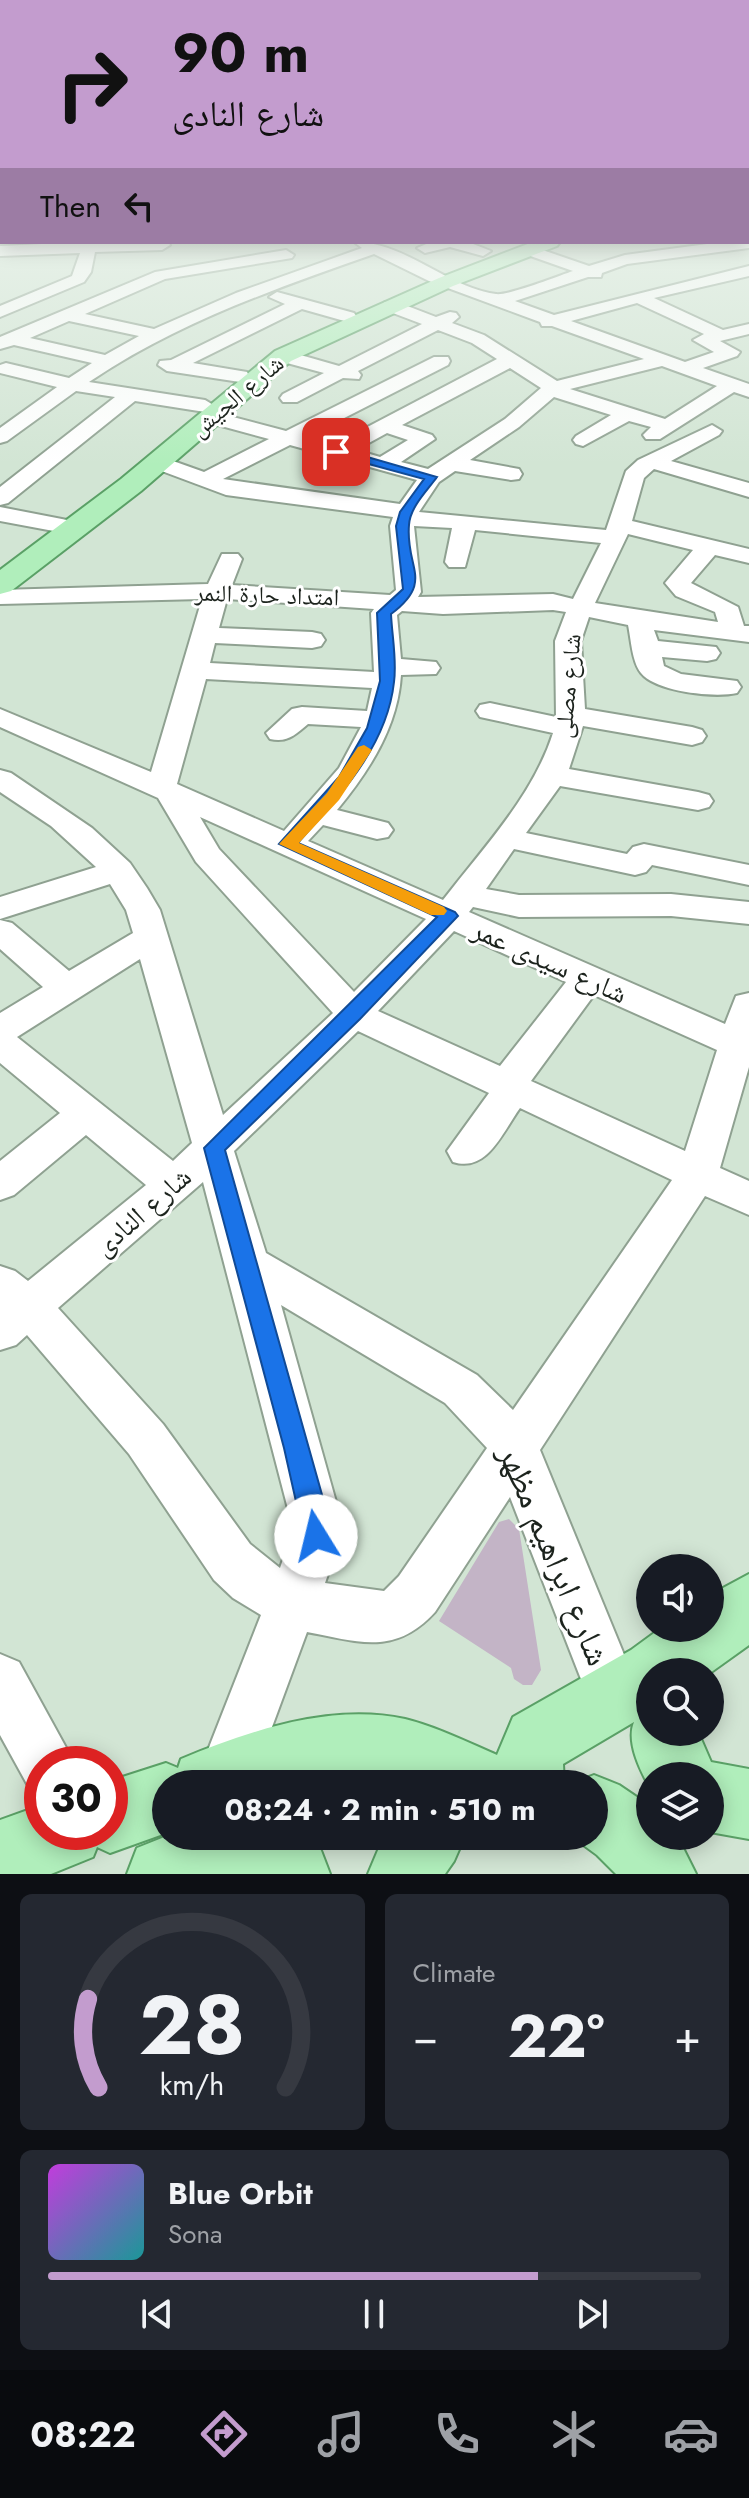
<!DOCTYPE html>
<meta charset="utf-8">
<style>
:root{--surface:#171b24;--page:#242831;--text:#f1f3f6;--muted:#9ea1a6;--line:#363941;--accent:#c39cce}
body{margin:0;font-family:Jost,"Noto Naskh Arabic",sans-serif;background:var(--page);color:var(--text);height:100vh;display:flex;flex-direction:column;font-size:30px;white-space:nowrap}
*{box-sizing:border-box;margin:0}
p{font-size:26px;color:var(--muted)}
.icon{flex:none;width:44px;height:44px;fill:none;stroke:currentColor;stroke-width:2;stroke-linecap:round;stroke-linejoin:round}
.map{position:relative;height:1874px;overflow:hidden}
.panel{display:flex;flex-direction:column;gap:20px;padding:20px;background:#0d0f14;flex:1}
.panel>*{flex:none}
.top-card{position:absolute;left:0px;top:0px;width:750px;height:244px;box-shadow:0 4px 20px #0003;background:#c39cce;color:#111;overflow:hidden}
.tools{position:absolute;left:636px;top:1554px;display:grid;gap:16px}
.tools a{display:grid;place-items:center;width:88px;height:88px;border-radius:50%;background:var(--surface);box-shadow:0 4px 20px #0003;font-size:40px}
.speed{position:absolute;left:24px;top:1746px;display:flex;gap:16px;font-size:40px;font-weight:700;text-align:center}
.speed>*{display:grid;place-content:center;width:104px;height:104px;border-radius:50%;background:var(--surface);box-shadow:0 4px 20px #0003;line-height:1}
.speed .limit{border:12px solid #d22;background:#fff;color:#111}
.pin{position:absolute;display:grid;place-items:center;width:68px;height:68px;color:#fff;margin:-34px;border-radius:16px;box-shadow:0 4px 12px #0006}
.me{position:absolute;width:88px;margin:-44px;rotate:351deg;stroke-linejoin:round;filter:drop-shadow(0 0 6px #0008)}
.turn{display:flex;align-items:center;gap:28px;height:168px;padding:0 40px;font-size:36px}
.turn .icon{width:104px;height:104px;stroke-width:2.5}
.turn b{display:block;font-size:56px;line-height:68px}
.then{display:flex;align-items:center;height:76px;padding:0 40px;background:#0003;gap:16px;font-size:30px}
.big{font-size:60px;font-weight:700;line-height:1.1}
.panel .card{flex:1;display:flex;flex-direction:column;justify-content:center;gap:12px;min-width:0;padding:0 28px;border-radius:12px;background:var(--page)}
.panel .dial{align-items:center;gap:0}
.dial svg{height:208px;overflow:visible;fill:none;stroke:var(--line);stroke-width:7;stroke-linecap:round;text-anchor:middle}
.dial text{fill:var(--text);stroke:none}
.song{display:flex;align-items:center;gap:24px}
.cover{width:96px;height:96px;border-radius:12px;background:linear-gradient(135deg,hsl(290 70% 55%),hsl(180 70% 35%))}
.played{height:8px;border-radius:4px;background:linear-gradient(90deg,var(--accent) 75%,var(--line) 75%)}
.keys{display:flex;justify-content:space-around;direction:ltr}
.heat{display:flex;justify-content:space-between;align-items:center;font-size:44px;direction:ltr}
.panel .tiles{flex:1;display:grid;gap:20px;grid-template-columns:1fr 1fr}
.card:last-child{grid-column:span 2}
.trip{position:absolute;left:152px;top:1770px;width:456px;height:80px;border-radius:40px;background:var(--surface);box-shadow:0 4px 20px #0003;font-weight:700;line-height:80px;text-align:center}
.dock{display:flex;height:128px;justify-content:space-around;align-items:center;background:#090b0e;color:var(--muted)}
.dock .icon{width:56px;height:56px}
.dock .active{color:var(--accent)}
.dock b{font-size:36px;color:var(--text)}
.map>svg:first-child{display:block}
.building{fill:#c3b4c6}
.lines{fill:none;stroke-linecap:round;stroke-linejoin:round}
.minor-casing{stroke:#8fa191;stroke-width:4}
.major-casing{stroke:#5aa066;stroke-width:4}
.minor{fill:#fff;fill-rule:evenodd}
.major{fill:#b0eebb;fill-rule:evenodd}
.route{fill:#1a73e8;stroke:#114b97;stroke-width:2}
.slow{fill:#f59e0b}
.labels{text-anchor:middle;stroke-width:6;stroke-linejoin:round;paint-order:stroke}
.far-street-label{font-size:24px;fill:#1c231d;stroke:#fff}
.street-label{font-size:28px;fill:#1c231d;stroke:#fff}
.near-street-label{font-size:34px;fill:#1c231d;stroke:#fff}
</style>
<div class="map">
<svg width="749" height="1874" viewBox="0 0 749 1874">
<rect width="100%" height="100%" fill="#d2e5d4"/>
<path class="building" d="M509,1519L519,1529L541,1670L532,1685H523L514,1679L511,1668L439,1621L499,1522Z"/>
<g class="lines">
<defs>
<g id="minor">
<path d="M749,238V248L627,264L602,273L601,277H588L515,301L554,315L749,266V276L654,298L723,330L749,324V334L720,341L740,352L737,356L703,368L749,384V397L734,392L660,439H646L643,435L651,427L629,421L583,446L576,444L573,440L576,436L611,415L554,397L519,427L470,460L519,469L522,474L519,479L511,480L455,471L439,482L419,512L606,530L626,471L638,460L712,425L722,431L719,435L671,461L749,483V497L654,469L644,478L632,521L749,549V563L715,555L691,583L738,607L744,626H749V642L654,630L658,641L716,647L720,653L716,659L707,661L662,657L664,666L681,674L737,681L741,687L737,693C715,698 656,692 641,673C632,662 631,639 628,625L589,617L581,641L585,709L692,727L702,730L706,736L702,742L692,745L583,726L569,769L698,792L709,795L713,801L709,807L698,810L560,786L526,833L627,854L633,847L644,844L749,865V885L652,865L646,872L635,875L514,849L486,889L519,895L671,894L749,902V924L671,916L519,917L473,907L469,912L725,1024L736,996L749,993V1067L720,1168L749,1181V1215L705,1196L540,1450L641,1696L633,1715L614,1723L595,1715L510,1497L435,1612C395,1656 359,1642 307,1632L251,1784H199L197,1778L261,1615L233,1598L214,1580L129,1454L27,1335L16,1345L0,1350V1266L15,1271L28,1281L146,1185L86,1135L14,1195L0,1200V1161L60,1113L0,1063V1013L43,987L0,949V920L12,923L69,971L133,933L126,910L110,884L0,919V897L96,867L51,826L0,792V770L11,773L92,828L130,863L147,888L160,910L223,1115L333,1013L196,862L158,798L0,727V709L151,772L202,599L0,604V590L208,584L222,554H238L242,559L232,585L390,595L396,590L390,526L393,517L226,495L151,467L148,462L159,456L204,472L269,439L203,421L200,417L203,413L210,411L286,431L434,357H448L450,361L448,365L307,437L335,444L497,359L472,343L438,330L358,371L361,375L359,379L343,378L297,402H283L280,398L283,394L324,373L276,360L274,356L276,352L283,350L339,366L422,324L385,310L382,306L385,302H397L436,317L450,312L456,313L459,317L452,323L484,335L557,381L644,359L552,326H542L540,322L429,281L374,254C277,288 179,322 92,380L89,382L205,400L215,406L205,412L135,401L8,503L0,505V487L115,397L76,391L7,441L0,443V428L57,387L0,373V365L6,363L69,378L92,363L14,345L0,349V337L155,272L286,250L294,255L292,258L165,279L85,314L154,329L236,293L362,248L354,242C406,242 446,287 496,294C508,296 558,276 573,271L522,253L520,250L528,245L589,266L625,255L722,242H748ZM637,303L704,334L693,340L714,352L685,362L571,321ZM69,321L139,336L105,355L30,338ZM662,366L717,386L665,419L570,389ZM510,368L541,388L505,419L428,469L401,462L435,439L432,435L402,425ZM387,433L408,440L380,457L356,450ZM290,445L417,480L400,504L223,479ZM414,526L452,528L445,562L449,567H465L475,530L601,543L573,599L553,594L418,597L421,592ZM628,534L693,550L665,583L676,596L715,612L718,622L595,603ZM227,599L374,609L371,613L374,672L210,663L215,643L312,648L321,646L325,640L321,634L312,632L219,628ZM553,610L566,612L555,641L556,717L490,703L480,705L476,711L480,717L553,733C533,796 483,848 443,900L308,841L323,825L377,839L388,837L393,830L388,823L337,810C369,771 398,727 401,675L436,674L440,668L436,662L401,659L397,615L402,611L443,614ZM206,679L372,688L367,711L302,707L292,709L266,733L270,739C287,743 295,735 308,724L361,727L339,768L284,831L177,784ZM200,817L426,919L354,992L219,849ZM454,931L566,982L500,1066L378,1011ZM140,959L192,1143L173,1161L17,1037ZM594,995L717,1050L685,1151L531,1081ZM358,1031L489,1093L447,1151L453,1162C487,1173 502,1133 520,1108L672,1180L513,1410L477,1375L266,1253L234,1151ZM203,1182L288,1509L291,1536L280,1568L250,1544L163,1424L58,1308ZM281,1305L445,1403L487,1448L399,1576L384,1591L325,1583L341,1536L338,1509Z"/>
<path d="M82,242H168L170,245L162,250L95,252L91,272L84,282L0,317V306L72,276L80,253L0,256V246Z"/>
<path d="M431,242H468L491,251L483,256L450,247L425,253L417,248Z"/>
<path d="M277,292L354,313L357,317L348,322L302,309L193,363L247,372L249,376L240,382L167,371L158,365L160,361L171,360L285,304L269,297Z"/>
<path d="M0,507L67,520L70,525L67,530L59,532L0,521Z"/>
<path d="M0,1654L19,1662L75,1764H42V1790L27,1784L0,1735Z"/>
</g>
<g id="major">
<path d="M0,202H2L0,211Z"/>
<rect x="748" y="211" width="1" height="10"/>
<path d="M533,242H560L557,246L453,286L291,361L141,491L11,591L0,594V570L121,479L275,351L439,278Z"/>
<path d="M749,1574V1645L710,1673L650,1672V1732H698L711,1762L749,1769V1839L710,1832V1776H650V1788C640,1770 626,1742 634,1722L563,1764L564,1784H166V1833L110,1853L97,1847L93,1857L51,1874H0V1820L42,1805V1832H110V1781L166,1763L178,1768L181,1759C249,1731 330,1703 405,1719C437,1727 467,1742 497,1755L513,1717L631,1650L661,1628H710V1595Z"/>
<path d="M594,1775L619,1785L650,1806V1836H677L696,1874H616L597,1855L571,1836H594V1784H571Z"/>
<path d="M167,1836H298L320,1848L330,1874H127L137,1848Z"/>
<path d="M384,1836H465L454,1861L445,1874H368Z"/>
</g>
</defs>
<use href="#minor" class="minor-casing"/>
<use href="#major" class="major-casing"/>
<use href="#minor" class="minor"/>
<use href="#major" class="major"/>
</g>
<linearGradient id="sky" x2="0" y2="1"><stop stop-color="#7ab4be"/><stop offset="0.43" stop-color="#ebf3ec"/><stop offset="1" stop-color="#ebf3ec" stop-opacity="0"/></linearGradient>
<rect width="749" height="465" fill="url(#sky)"/>
<path class="route" d="M336,448L437,477C427,491 410,507 409,525C405,568 435,581 391,614C392,636 397,660 394,682C387,747 339,796 298,843L455,912L458,916L360,1019L225,1150L326,1509L329,1536L325,1546L316,1549L306,1546L284,1448L204,1148L437,917L279,844L339,777L367,728L380,681L377,613L403,589L396,526L400,512L424,479L332,454L330,452Z"/>
<path class="slow" d="M364,745L372,750L339,800L299,843L444,907L447,911L444,915H431L279,844L327,793L358,747Z"/>
<g class="labels">
<g class="far-street-label">
<text transform="translate(237 396) rotate(-40)" y="8">شارع الجيش</text>
<text transform="translate(267 595) rotate(2)" y="8">امتداد حارة النمر</text>
<text transform="translate(568 686) rotate(-85)" y="8">شارع مصلى</text>
</g>
<g class="street-label">
<text transform="translate(550 961) rotate(24)" y="10">شارع سيدى عمر</text>
<text transform="translate(142 1211) rotate(-41)" y="10">شارع النادى</text>
</g>
<g class="near-street-label">
<text transform="translate(555 1555) rotate(67)" y="12">شارع ابراهيم مظهر</text>
</g>
</g>
</svg>
<div class="tools">
<a><svg class="icon" aria-label="sound" viewBox="0 0 24 24"><path d="M4 9h4l5-4v14l-5-4H4zM17 9q2 3 0 6"/></svg></a>
<a><svg class="icon" aria-label="search" viewBox="0 0 24 24"><circle cx="10" cy="10" r="6"/><path d="M15 15l6 6"/></svg></a>
<a><svg class="icon" aria-label="layers" viewBox="0 0 24 24"><path d="M12 4l9 5-9 5-9-5zM3 14l9 5 9-5"/></svg></a>
</div>
<div class="speed"><div class="limit">30</div></div>
<div class="pin" style="left:336px;top:452px;background:#d93025"><svg class="icon" aria-label="arrive" viewBox="0 0 24 24"><path d="M6 21V4h12l-3 4 3 4H6"/></svg></div>
<svg class="me" style="left:316px;top:1536px" viewBox="-20 -20 40 40"><circle r="19" fill="#fff"/><path d="M0-13L10 11 0 6-10 11z" fill="#1a73e8"/></svg>
<div class="trip">08:24 · 2 min · 510 m</div>
<div class="top-card">
<div class="turn"><svg class="icon" aria-label="right" viewBox="0 0 24 24"><path d="M7 20v-9h11M14 6l5 5-5 5"/></svg><div><b>90 m</b>شارع النادى</div></div>
<div class="then">Then<svg class="icon" aria-label="left" viewBox="0 0 24 24"><path d="M17 20v-9H6M10 6l-5 5 5 5"/></svg></div>
</div>
</div>
<section class="panel">
<div class="tiles">
<div class="card dial"><svg viewBox="0 0 100 80">
<path d="M14 69A42 42 0 1 1 86 69"/>
<path d="M14 69A42 42 0 0 1 10 35" stroke="#c39cce"/>
<text x="50" y="56" font-size="32" font-weight="700">28</text>
<text x="50" y="72" font-size="11">km/h</text>
</svg></div>
<div class="card"><p>Climate</p>
<div class="heat"><a>−</a><b class="big">22°</b><a>+</a></div>
</div>
<div class="card">
<div class="song"><i class="cover"></i><div><b>Blue Orbit</b><p>Sona</p></div></div>
<div class="played"></div>
<div class="keys"><svg class="icon" aria-label="previous" viewBox="0 0 24 24"><path d="M18 5L8 12l10 7zM5 5v14"/></svg><svg class="icon" aria-label="pause" viewBox="0 0 24 24"><path d="M8 5v14M16 5v14"/></svg><svg class="icon" aria-label="next" viewBox="0 0 24 24"><path d="M6 5l10 7-10 7zM19 5v14"/></svg></div>
</div>
</div>
</section>
<nav class="dock">
<b>08:22</b>
<svg class="icon active" aria-label="directions" viewBox="0 0 24 24"><path d="M12 3l9 9-9 9-9-9zM9 14v-3h6M13 9l2 2-2 2"/></svg>
<svg class="icon" aria-label="music" viewBox="0 0 24 24"><path d="M9 18V5l10-2v13"/><circle cx="6" cy="18" r="3"/><circle cx="16" cy="16" r="3"/></svg>
<svg class="icon" aria-label="phone" viewBox="0 0 24 24"><path d="M5 4h4l2 5-3 2q2 4 5 5l2-3 5 2v4C11 20 4 13 5 4z"/></svg>
<svg class="icon" aria-label="climate" viewBox="0 0 24 24"><path d="M12 3v18M4 7l16 10M4 17L20 7"/></svg>
<svg class="icon" aria-label="car" viewBox="0 0 24 24"><path d="M5 17H2v-5l4-1 3-4h7l3 4 3 1v5h-3M9 17h6M6 11h13"/><circle cx="7" cy="17" r="2"/><circle cx="17" cy="17" r="2"/></svg>
</nav>
